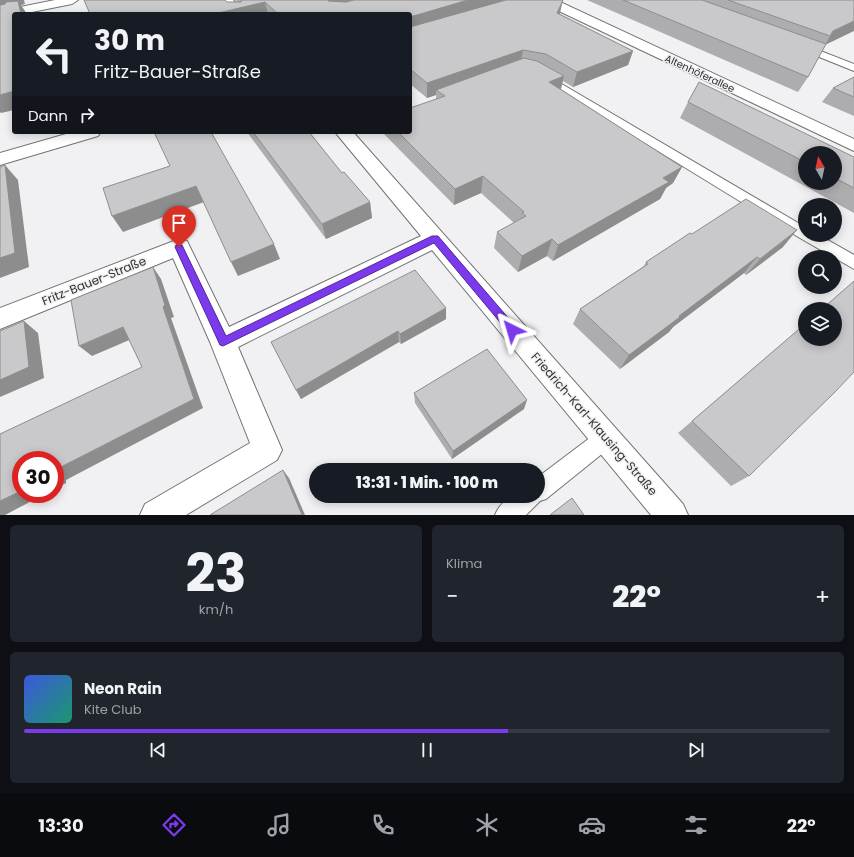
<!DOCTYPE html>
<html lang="de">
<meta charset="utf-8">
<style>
:root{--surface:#171b24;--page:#20242c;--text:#f1f3f6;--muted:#9ea1a6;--line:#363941;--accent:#7c3aed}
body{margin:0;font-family:Poppins,sans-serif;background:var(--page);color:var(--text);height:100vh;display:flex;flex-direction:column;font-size:15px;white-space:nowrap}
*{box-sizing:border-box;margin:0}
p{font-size:13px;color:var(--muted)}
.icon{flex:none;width:22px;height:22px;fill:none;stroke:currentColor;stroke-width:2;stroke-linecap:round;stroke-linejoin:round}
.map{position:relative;height:515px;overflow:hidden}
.side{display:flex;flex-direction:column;gap:10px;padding:10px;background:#0d0f14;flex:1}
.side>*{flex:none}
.hud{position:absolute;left:12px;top:12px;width:400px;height:122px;border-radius:4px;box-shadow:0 2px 10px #0003;background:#171b24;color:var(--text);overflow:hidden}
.needle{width:26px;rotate:351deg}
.controls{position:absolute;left:798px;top:146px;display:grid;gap:8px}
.controls a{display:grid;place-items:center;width:44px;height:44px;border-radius:50%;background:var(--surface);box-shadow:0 2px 10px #0003;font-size:20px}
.speed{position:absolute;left:12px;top:451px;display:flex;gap:8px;font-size:20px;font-weight:700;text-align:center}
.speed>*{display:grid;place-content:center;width:52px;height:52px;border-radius:50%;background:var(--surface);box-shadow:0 2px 10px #0003;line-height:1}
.speed .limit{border:6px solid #d22;background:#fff;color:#111}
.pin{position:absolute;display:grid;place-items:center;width:34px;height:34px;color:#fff;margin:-41px -17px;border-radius:50% 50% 50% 0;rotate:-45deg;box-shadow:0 0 4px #0007}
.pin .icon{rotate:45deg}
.me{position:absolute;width:44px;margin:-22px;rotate:320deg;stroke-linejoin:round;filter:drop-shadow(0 0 3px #0008)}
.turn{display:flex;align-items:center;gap:14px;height:84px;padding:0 16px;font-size:18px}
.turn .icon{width:52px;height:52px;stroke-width:2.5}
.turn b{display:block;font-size:28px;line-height:34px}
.then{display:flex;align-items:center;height:38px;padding:0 16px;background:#0003;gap:8px;font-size:15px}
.big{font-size:30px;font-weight:800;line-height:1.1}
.side .tile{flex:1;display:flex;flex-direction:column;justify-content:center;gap:6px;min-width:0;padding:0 14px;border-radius:6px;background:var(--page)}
.side .dial{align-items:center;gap:0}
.dial b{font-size:52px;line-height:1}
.song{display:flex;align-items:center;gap:12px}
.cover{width:48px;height:48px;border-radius:6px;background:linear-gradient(135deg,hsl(230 70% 55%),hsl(160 70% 35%))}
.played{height:4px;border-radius:2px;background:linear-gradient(90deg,var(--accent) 60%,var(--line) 60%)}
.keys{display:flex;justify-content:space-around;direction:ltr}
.heat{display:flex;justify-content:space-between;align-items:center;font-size:22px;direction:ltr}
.side .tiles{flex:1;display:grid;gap:10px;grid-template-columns:1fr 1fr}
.tile:last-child{grid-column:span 2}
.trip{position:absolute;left:309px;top:463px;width:236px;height:40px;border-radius:20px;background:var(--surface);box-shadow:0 2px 10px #0003;font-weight:800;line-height:40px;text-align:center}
.tab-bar{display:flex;height:64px;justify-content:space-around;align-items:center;background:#090b0e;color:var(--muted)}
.tab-bar .icon{width:28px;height:28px}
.tab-bar .active{color:var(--accent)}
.tab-bar b{font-size:18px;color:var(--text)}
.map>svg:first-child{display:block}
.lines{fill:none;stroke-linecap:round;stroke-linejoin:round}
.service-casing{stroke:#737375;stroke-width:2}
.minor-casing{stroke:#737375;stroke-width:2}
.tertiary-casing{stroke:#737375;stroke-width:2}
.service{fill:#fff;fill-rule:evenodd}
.minor{fill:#fff;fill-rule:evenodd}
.tertiary{fill:#fff;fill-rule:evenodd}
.wall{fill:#adadaf;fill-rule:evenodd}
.shaded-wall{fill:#8d8d8e}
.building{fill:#c9c9cb;stroke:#8d8d8e}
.route{fill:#7c3aed;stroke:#51269a}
.labels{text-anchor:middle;stroke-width:3;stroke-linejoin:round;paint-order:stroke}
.far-street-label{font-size:10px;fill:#323233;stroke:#f1f1f3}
.street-label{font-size:12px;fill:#323233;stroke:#f1f1f3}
</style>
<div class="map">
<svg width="854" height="515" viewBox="0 0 854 515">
<rect width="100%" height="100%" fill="#f1f1f3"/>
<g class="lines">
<defs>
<g id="service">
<path d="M800,43L854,64V71L797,48L795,46L797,44Z"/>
<path d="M543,73L805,227V235H819L854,255V269L800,238L539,78L538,76L539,74Z"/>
<path d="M606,427L613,431L617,438L613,445L546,499L540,501L526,515H495C504,494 518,496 538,496V477L599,431Z"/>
</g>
<g id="minor">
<path d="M55,0H78L72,4L22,14H14V16L0,19V11Z"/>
<path d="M220,0H233L245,14H232Z"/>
<path d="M73,132H101L98,136L0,165V153Z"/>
<path d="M335,132H353L683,504L688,515H651L432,250L238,347L282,450L277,460L186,515H140L145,504L250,443L210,342L173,258L0,329V308L179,239L187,241L229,327L421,236Z"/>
</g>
<path id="tertiary" d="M540,0H556L854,139V151L542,3Z"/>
</defs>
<use href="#service" class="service-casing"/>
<use href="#minor" class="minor-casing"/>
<use href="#tertiary" class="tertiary-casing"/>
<use href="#service" class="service"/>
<use href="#minor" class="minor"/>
<use href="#tertiary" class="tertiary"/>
</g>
<g class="wall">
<path d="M235,0H530L560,13V14L633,51L628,65L573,87L563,81L561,89L682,167L673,183L666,188L660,199L553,261L547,256L518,272L494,248L497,232L514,223L481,193L454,205L384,134V132H410L436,99V95L427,98L410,84V14H90L227,2H237Z"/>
<path d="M587,0H854L826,44L808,77L798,92Z"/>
<path d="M854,77V116L822,102L833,88Z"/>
<path d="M688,102L854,157V213L680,118ZM805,153H835V183H805Z"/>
<path d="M247,132H309L342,173L370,202L372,218L326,239Z"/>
<path d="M692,234L783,247L746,275L744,273L673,327L669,332L620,369L573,324L580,309L644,266L646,262Z"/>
<path d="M446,308V319L401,344L399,342L301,399L271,342Z"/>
<path d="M805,324L749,476L731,486L678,433Z"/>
<path d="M414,393L524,409L452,459L415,403Z"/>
</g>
<g class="shaded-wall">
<path d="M0,0H24L25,4L21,5L27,14H21L0,9Z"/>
<path d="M329,0H375L333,11L328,1Z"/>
<path d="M468,0H507L410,30V17Z"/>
<path d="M563,0L560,13L554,26L557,13Z"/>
<path d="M265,2L268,14H214Z"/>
<path d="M854,21V31L825,45L833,31Z"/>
<path d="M523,50L520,65L436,90V95L427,98V83Z"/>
<path d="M633,51L628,65L573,87L577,72Z"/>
<path d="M564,76L560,92L549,82Z"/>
<path d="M14,91V110L1,113L0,112V95Z"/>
<path d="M5,165L18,180L29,267L0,278V258Z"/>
<path d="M682,167L673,183L666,188L660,199L553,261L558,245L663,178Z"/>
<path d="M483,176L481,193L454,205L455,189Z"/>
<path d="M196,186L204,202L123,232L112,216Z"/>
<path d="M370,202L372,218L326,239L322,224Z"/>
<path d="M797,230L783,247L746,275L760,259Z"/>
<path d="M552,239L547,256L518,272L522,256Z"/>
<path d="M274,244L280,259L238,276L231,262Z"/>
<path d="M757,257L744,273L673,327L669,332L620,369L629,355L679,316Z"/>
<path d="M153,267L161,279L174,317L171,318L203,408L66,480V483L55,489V470L194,399L163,307Z"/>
<path d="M446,308V319L401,344L400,334Z"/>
<path d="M24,321L38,333L44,378L0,397V380Z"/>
<path d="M123,327L134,338L92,356L79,346Z"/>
<path d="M398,331L399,342L301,399L296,390Z"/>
<path d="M527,400L524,409L452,459L453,451Z"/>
<path d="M283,470L289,478L305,515H302Z"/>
<path d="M21,491V494H45L5,515H0V501Z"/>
</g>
<g class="building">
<path d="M84,0H225L227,2H241L242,0H329L328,1L346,2L354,0H468L410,17V14H278L265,2L214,14H90Z"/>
<path d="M506,0H563L557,13L633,51L577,72L546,54L523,50L427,83L410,69V27Z"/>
<path d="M623,0H702L826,44L808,77Z"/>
<path d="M728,0H854V21L833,31L830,36Z"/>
<path d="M18,1L21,14H14V91L0,95V5L5,4L6,2Z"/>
<path d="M524,58L537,61L564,76L549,82L682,167L663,178L669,182L558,245L552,239L522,256L497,232L526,216L522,213L524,212L483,176L455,189L398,132H410V108L445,96L436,90Z"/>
<path d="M854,77V97L833,88Z"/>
<path d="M699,82L854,157V188L835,178V153H805V162L688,102Z"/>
<path d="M154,132H211L274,244L231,262L196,186L112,216L103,188L170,166Z"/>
<path d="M253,132H309L342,173L344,172L370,202L322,224Z"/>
<path d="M5,165L15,253L0,258V167Z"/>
<path d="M746,199L797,230L760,259L757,257L679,316L680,317L629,355L580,309L648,264L646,262L690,233L692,234Z"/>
<path d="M153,267L165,305L163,307L194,399L55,470V460H21V491L0,501V434L142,367L123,327L79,346L71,300Z"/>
<path d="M415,270L446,308L400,334L398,331L296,390L271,342Z"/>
<path d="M854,281V372L834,393L749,476L692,421L805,324V339H835V309H822Z"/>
<path d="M24,321L29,367L0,380V331Z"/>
<path d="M487,349L527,400L453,451L414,393Z"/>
<path d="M283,470L302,515H210Z"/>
<path d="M572,498L584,515H550Z"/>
</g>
<path class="route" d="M432,236H438L516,327L518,330L516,333H509L434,243L223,346L220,345L175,247L176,245H182L226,336Z"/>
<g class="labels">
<g class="far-street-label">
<text transform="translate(700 73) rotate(25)" y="4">Altenhöferallee</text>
</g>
<g class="street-label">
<text transform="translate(94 281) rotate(-22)" y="4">Fritz-Bauer-Straße</text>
<text transform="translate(594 424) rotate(49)" y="4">Friedrich-Karl-Klausing-Straße</text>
</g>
</g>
</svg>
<div class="controls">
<a><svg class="needle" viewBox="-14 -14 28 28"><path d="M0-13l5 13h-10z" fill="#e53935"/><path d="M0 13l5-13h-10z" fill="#9ea1a6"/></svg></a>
<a><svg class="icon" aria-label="sound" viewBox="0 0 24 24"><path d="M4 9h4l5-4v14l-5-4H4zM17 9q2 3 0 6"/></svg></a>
<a><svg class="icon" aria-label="search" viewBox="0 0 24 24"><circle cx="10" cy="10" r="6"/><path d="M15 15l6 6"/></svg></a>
<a><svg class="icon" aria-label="layers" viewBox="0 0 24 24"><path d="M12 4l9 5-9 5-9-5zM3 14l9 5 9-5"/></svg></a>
</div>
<div class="speed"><div class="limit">30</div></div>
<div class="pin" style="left:179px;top:247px;background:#d93025"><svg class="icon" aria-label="arrive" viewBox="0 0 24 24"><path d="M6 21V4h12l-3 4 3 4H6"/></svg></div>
<svg class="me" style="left:512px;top:330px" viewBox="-20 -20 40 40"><path d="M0-17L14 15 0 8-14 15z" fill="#7c3aed" stroke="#fff" stroke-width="4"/></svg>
<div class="trip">13:31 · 1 Min. · 100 m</div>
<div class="hud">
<div class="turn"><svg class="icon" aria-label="left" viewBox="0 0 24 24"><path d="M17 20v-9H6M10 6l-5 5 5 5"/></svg><div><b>30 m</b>Fritz-Bauer-Straße</div></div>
<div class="then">Dann<svg class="icon" aria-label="right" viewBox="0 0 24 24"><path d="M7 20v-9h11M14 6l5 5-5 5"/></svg></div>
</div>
</div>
<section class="side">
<div class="tiles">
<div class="tile dial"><b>23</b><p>km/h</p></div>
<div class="tile"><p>Klima</p>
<div class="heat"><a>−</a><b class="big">22°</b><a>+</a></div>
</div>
<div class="tile">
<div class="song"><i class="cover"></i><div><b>Neon Rain</b><p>Kite Club</p></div></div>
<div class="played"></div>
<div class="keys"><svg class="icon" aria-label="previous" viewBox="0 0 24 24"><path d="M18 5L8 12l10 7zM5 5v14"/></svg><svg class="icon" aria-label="pause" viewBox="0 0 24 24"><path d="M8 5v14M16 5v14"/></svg><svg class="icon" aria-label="next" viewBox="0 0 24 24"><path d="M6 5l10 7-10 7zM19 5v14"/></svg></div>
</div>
</div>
</section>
<nav class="tab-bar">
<b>13:30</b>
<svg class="icon active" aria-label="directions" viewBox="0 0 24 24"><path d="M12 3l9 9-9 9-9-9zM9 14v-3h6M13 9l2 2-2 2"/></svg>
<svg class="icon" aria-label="music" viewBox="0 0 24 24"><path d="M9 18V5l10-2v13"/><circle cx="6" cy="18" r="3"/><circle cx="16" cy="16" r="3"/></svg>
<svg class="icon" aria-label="phone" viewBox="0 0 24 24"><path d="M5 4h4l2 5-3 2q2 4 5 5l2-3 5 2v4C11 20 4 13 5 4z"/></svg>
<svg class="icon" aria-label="climate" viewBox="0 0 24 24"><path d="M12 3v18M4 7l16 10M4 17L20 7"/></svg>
<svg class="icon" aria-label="car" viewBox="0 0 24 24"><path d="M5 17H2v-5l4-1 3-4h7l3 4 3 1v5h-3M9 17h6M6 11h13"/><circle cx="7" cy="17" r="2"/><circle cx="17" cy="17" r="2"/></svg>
<svg class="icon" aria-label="filters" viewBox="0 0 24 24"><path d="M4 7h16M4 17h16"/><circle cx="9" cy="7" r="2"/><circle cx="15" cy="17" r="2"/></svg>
<b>22°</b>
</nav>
